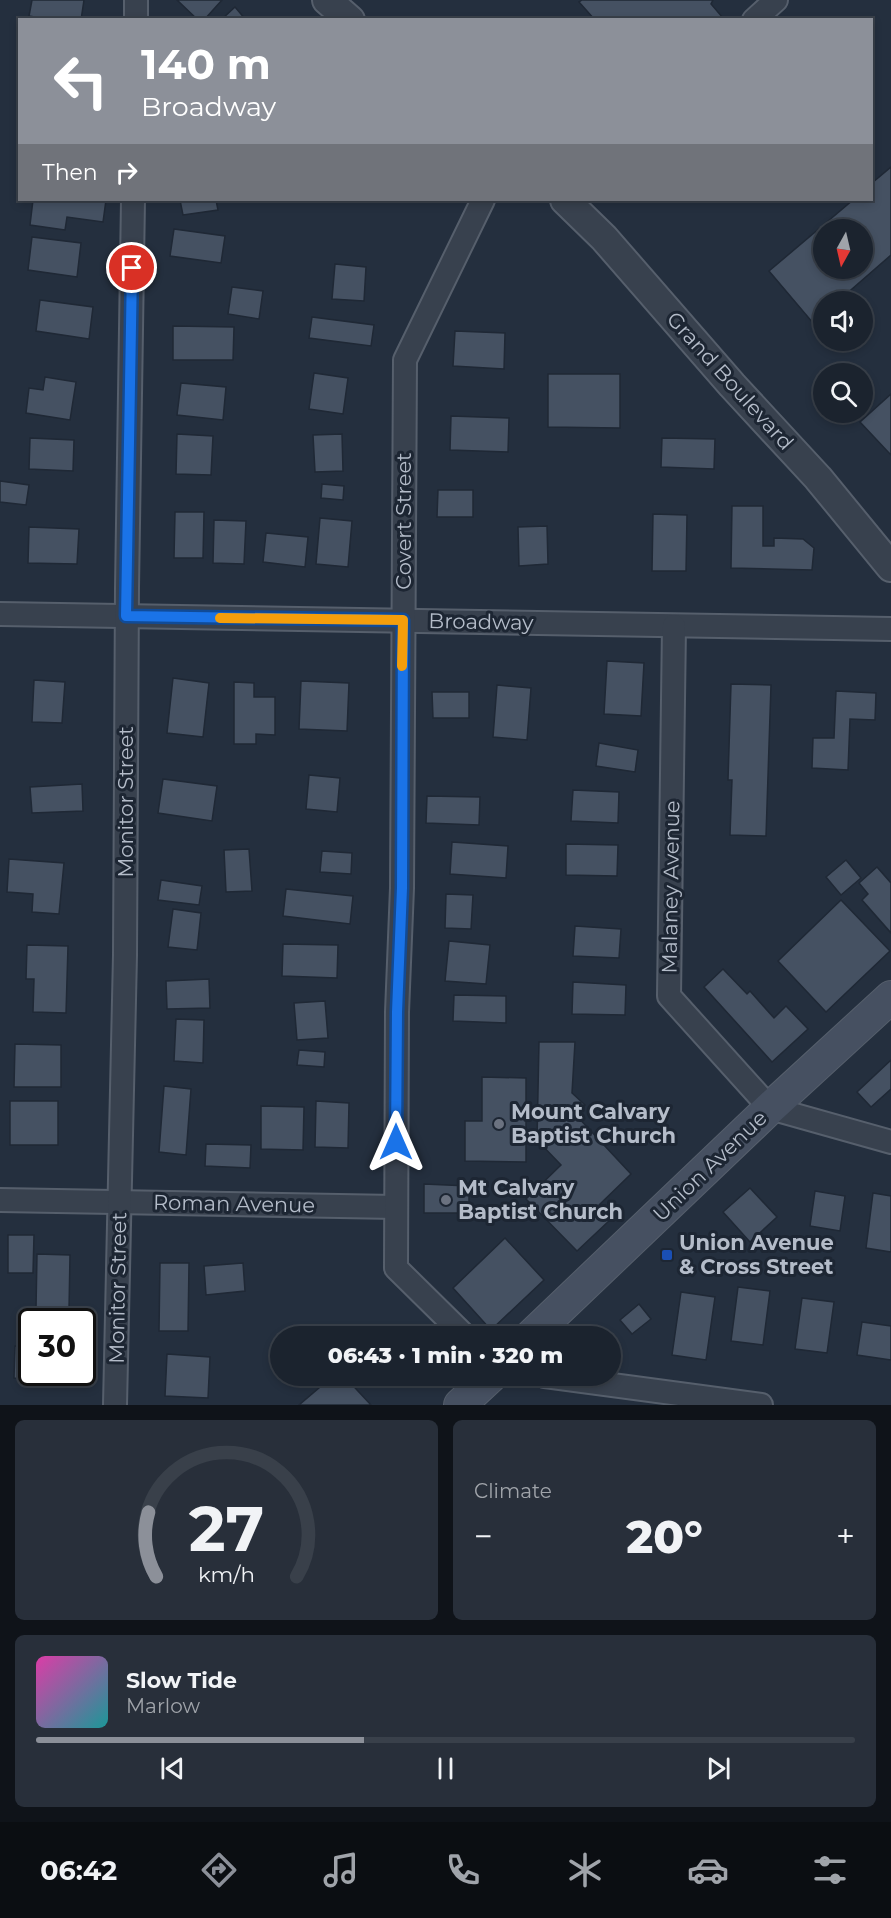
<!DOCTYPE html>
<meta charset="utf-8">
<style>
:root{--surface:#1b232e;--page:#282f3a;--text:#f1f3f6;--muted:#a0a4aa;--line:#39404a;--accent:#8c9099}
body{margin:0;font-family:Montserrat,sans-serif;background:var(--page);color:var(--text);height:100vh;display:flex;flex-direction:column;font-size:22px;white-space:nowrap}
*{box-sizing:border-box;margin:0}
p{font-size:20px;color:var(--muted)}
.icon{flex:none;width:33px;height:33px;fill:none;stroke:currentColor;stroke-width:2;stroke-linecap:round;stroke-linejoin:round}
.map{position:relative;height:1405px;overflow:hidden}
.details{display:flex;flex-direction:column;gap:15px;padding:15px;background:#0f1319;flex:1}
.details>*{flex:none}
.guide{position:absolute;left:18px;top:18px;width:855px;height:183px;border-radius:0px;box-shadow:0 3px 9px #0003,0 0 0 2px var(--line);background:#8c9099;color:#fff;overflow:hidden}
.needle{width:39px;rotate:188deg}
.tools{position:absolute;left:813px;top:219px;display:grid;gap:12px}
.tools a{display:grid;place-items:center;width:60px;height:60px;border-radius:50%;background:var(--surface);box-shadow:0 3px 9px #0003,0 0 0 2px var(--line);font-size:30px}
.speed{position:absolute;left:18px;top:1308px;display:flex;gap:12px;font-size:30px;font-weight:700;text-align:center}
.speed>*{display:grid;place-content:center;width:78px;height:78px;border-radius:50%;background:var(--surface);box-shadow:0 3px 9px #0003,0 0 0 2px var(--line);line-height:1}
.speed .limit{border:3px solid #111;border-radius:9px;background:#fff;color:#111}
.pin{position:absolute;display:grid;place-items:center;width:51px;height:51px;color:#fff;margin:-26px;border:3px solid #fff;border-radius:50%;box-shadow:0 2px 6px #0007}
.me{position:absolute;width:66px;margin:-33px;rotate:0deg;stroke-linejoin:round;filter:drop-shadow(0 0 4px #0008)}
.turn{display:flex;align-items:center;gap:21px;height:126px;padding:0 24px;font-size:27px}
.turn .icon{width:78px;height:78px;stroke-width:2.5}
.turn b{display:block;font-size:42px;line-height:51px}
.then{display:flex;align-items:center;height:57px;padding:0 24px;background:#0003;gap:12px;font-size:22px}
.big{font-size:45px;font-weight:800;line-height:1.1}
.details .tile{flex:1;display:flex;flex-direction:column;justify-content:center;gap:9px;min-width:0;padding:0 21px;border-radius:9px;background:var(--page)}
.details .dial{align-items:center;gap:0}
.dial svg{height:156px;overflow:visible;fill:none;stroke:var(--line);stroke-width:7;stroke-linecap:round;text-anchor:middle}
.dial text{fill:var(--text);stroke:none}
.song{display:flex;align-items:center;gap:18px}
.cover{width:72px;height:72px;border-radius:9px;background:linear-gradient(135deg,hsl(320 70% 55%),hsl(180 70% 35%))}
.played{height:6px;border-radius:3px;background:linear-gradient(90deg,var(--accent) 40%,var(--line) 40%)}
.keys{display:flex;justify-content:space-around;direction:ltr}
.heat{display:flex;justify-content:space-between;align-items:center;font-size:33px;direction:ltr}
.details .tiles{flex:1;display:grid;gap:15px;grid-template-columns:1fr 1fr}
.tile:last-child{grid-column:span 2}
.trip{position:absolute;left:270px;top:1326px;width:351px;height:60px;border-radius:30px;background:var(--surface);box-shadow:0 3px 9px #0003,0 0 0 2px var(--line);font-weight:800;line-height:60px;text-align:center}
.menu{display:flex;height:96px;justify-content:space-around;align-items:center;background:#0b0e12;color:var(--muted)}
.menu .icon{width:42px;height:42px}
.menu .active{color:var(--accent)}
.menu b{font-size:27px;color:var(--text)}
.map>svg:first-child{display:block}
.building{fill:#455162;stroke:#1f2835;stroke-width:1.5;fill-rule:evenodd}
.lines{fill:none;stroke-linecap:round;stroke-linejoin:round}
.minor-casing{stroke:#565f6c;stroke-width:26}
.tertiary-casing{stroke:#565f6c;stroke-width:32}
.secondary-casing{stroke:#565f6c;stroke-width:34}
.minor{stroke:#38414e;stroke-width:22}
.tertiary{stroke:#38414e;stroke-width:28}
.secondary{stroke:#465061;stroke-width:32}
.route-casing{stroke:#114b97;stroke-width:15}
.route{stroke:#1a73e8;stroke-width:10}
.slow{stroke:#f59e0b;stroke-width:10}
.worship-dot{fill:#6b7280;stroke:#1d2633;stroke-width:2}
.transit-dot{fill:#1a4fb4;stroke:#1d2633;stroke-width:2}
.labels{text-anchor:middle;stroke-width:6;stroke-linejoin:round;paint-order:stroke}
.street-label{font-size:21px;fill:#b4bcc9;stroke:#1d2633}
.poi-label{font-size:21px;font-weight:bold;fill:#b4bcc9;stroke:#1d2633;text-anchor:start}
</style>
<div class="map">
<svg width="891" height="1405" viewBox="0 0 891 1405">
<rect width="100%" height="100%" fill="#242f3e"/>
<g class="building">
<path d="M32,0H84L81,20H51L29,16Z"/>
<path d="M177,0H222L204,20H198Z"/>
<path d="M582,0H713L711,4L723,18L722,20H595L579,2Z"/>
<path d="M235,7L246,20H221Z"/>
<path d="M891,167V255L837,302H824V313L813,323L769,271L853,200H872V183ZM824,230H862V268H824Z"/>
<path d="M33,200H106L103,222L67,217L65,230L30,225Z"/>
<path d="M172,200H216L218,210L183,215L180,200L172,201Z"/>
<path d="M174,229L225,236L221,263L170,256Z"/>
<path d="M32,237L81,243L77,277L28,270Z"/>
<path d="M335,264L366,267L364,301L332,299Z"/>
<path d="M232,287L263,291L259,319L228,314Z"/>
<path d="M40,300L93,307L89,339L36,331Z"/>
<path d="M312,317L374,325L371,346L309,338Z"/>
<path d="M173,326L234,327L233,360H173Z"/>
<path d="M455,331L505,333L504,369L453,366Z"/>
<path d="M314,373L348,378L343,414L309,409Z"/>
<path d="M548,374H620V428L548,427Z"/>
<path d="M45,377L76,382L70,420L26,413L29,388L43,390Z"/>
<path d="M181,383L226,387L223,420L177,415Z"/>
<path d="M891,394V455L860,422Z"/>
<path d="M451,416L509,418L508,452L450,450Z"/>
<path d="M177,434L213,436L211,475L176,474Z"/>
<path d="M342,434L343,471L315,472L313,435Z"/>
<path d="M30,438L74,440L73,471L29,469Z"/>
<path d="M662,438L715,439L714,469L661,467Z"/>
<path d="M0,481L29,485L26,505L0,502Z"/>
<path d="M322,484L344,486L343,500L321,498Z"/>
<path d="M438,490H473V517H437Z"/>
<path d="M732,506H763V546H774V538L803,539L814,548L812,570L731,568Z"/>
<path d="M175,512H204L203,558H174Z"/>
<path d="M653,514L687,515L686,571H652Z"/>
<path d="M320,518L352,521L348,567L316,564Z"/>
<path d="M214,520L246,521L244,564L213,563Z"/>
<path d="M547,526L548,564L519,566L518,527Z"/>
<path d="M29,527L79,529L77,564L28,563Z"/>
<path d="M266,533L308,537L305,567L263,562Z"/>
<path d="M607,661L644,663L641,716L604,714Z"/>
<path d="M173,678L209,683L203,737L167,733Z"/>
<path d="M34,680L65,682L62,723L32,722Z"/>
<path d="M301,681L349,683L347,731L299,729Z"/>
<path d="M234,682L254,683V697H275V735L256,734V744H234Z"/>
<path d="M731,684L771,685L766,836L730,835L732,780H728Z"/>
<path d="M497,685L531,688L527,740L493,737Z"/>
<path d="M836,691L876,693L875,720L850,719L848,770L812,768L813,738H834Z"/>
<path d="M432,692H469V718H433Z"/>
<path d="M599,743L638,750L635,772L596,766Z"/>
<path d="M309,775L340,778L337,812L306,809Z"/>
<path d="M163,779L217,786L212,821L158,813Z"/>
<path d="M82,784L83,811L32,813L30,787Z"/>
<path d="M573,790L619,792L618,823L571,821Z"/>
<path d="M427,796L480,797L479,825L426,823Z"/>
<path d="M452,842L508,846L506,878L450,874Z"/>
<path d="M566,844L618,845L617,876L566,875Z"/>
<path d="M249,849L252,891L226,892L224,850Z"/>
<path d="M322,851L352,853L351,874L320,872Z"/>
<path d="M9,859L64,863L59,914L32,912L33,894L7,892Z"/>
<path d="M846,860L861,878L841,895L826,877Z"/>
<path d="M877,867L891,883V933L862,900L868,894L859,883Z"/>
<path d="M161,880L202,886L199,905L158,900Z"/>
<path d="M286,889L353,896L350,924L283,916Z"/>
<path d="M446,894L473,895L471,929L445,928Z"/>
<path d="M841,900L890,951L826,1012L778,961Z"/>
<path d="M173,909L201,913L197,950L168,947Z"/>
<path d="M575,926L621,929L619,958L573,956Z"/>
<path d="M449,941L490,945L486,984L445,981Z"/>
<path d="M283,944L338,945L337,978L282,976Z"/>
<path d="M27,945L68,946L66,1013L33,1012L34,979H26Z"/>
<path d="M723,969L747,994L750,991L774,1018L786,1006L808,1029L772,1062L704,987Z"/>
<path d="M209,979L210,1008L167,1009L166,981Z"/>
<path d="M573,982L626,985L625,1015L572,1014Z"/>
<path d="M454,995L506,996V1023L453,1021Z"/>
<path d="M325,1001L328,1038L297,1040L294,1003Z"/>
<path d="M176,1019L204,1020L203,1063L174,1061Z"/>
<path d="M539,1042H575L572,1093L585,1105L575,1114L631,1174L599,1205L611,1219L577,1251L526,1199L561,1165L537,1140Z"/>
<path d="M15,1044L61,1045V1087H14Z"/>
<path d="M299,1050L325,1052L324,1067L297,1065Z"/>
<path d="M891,1060V1089L871,1107L857,1092Z"/>
<path d="M482,1077L526,1078V1162L465,1161V1121H482Z"/>
<path d="M164,1086L191,1089L186,1155L159,1152Z"/>
<rect x="10" y="1101" width="48" height="44"/>
<path d="M316,1101L349,1103L348,1148L315,1147Z"/>
<path d="M261,1106L304,1107L303,1150L261,1149Z"/>
<path d="M206,1144L251,1145L250,1168L205,1166Z"/>
<path d="M424,1184L469,1186V1213H424Z"/>
<path d="M750,1188L777,1217L750,1242L723,1212Z"/>
<path d="M815,1191L845,1196L840,1231L810,1226Z"/>
<path d="M873,1193L891,1196V1252L866,1248Z"/>
<path d="M8,1235H34L33,1273H8Z"/>
<path d="M505,1238L544,1280L491,1330L453,1288Z"/>
<path d="M37,1254L70,1255L69,1310L36,1309Z"/>
<path d="M160,1263H189L188,1331H159Z"/>
<path d="M243,1263L245,1291L206,1295L204,1266Z"/>
<path d="M738,1287L770,1291L763,1345L731,1341Z"/>
<path d="M681,1292L715,1297L706,1360L672,1355Z"/>
<path d="M802,1298L834,1302L827,1353L795,1349Z"/>
<path d="M639,1304L651,1319L632,1334L620,1320Z"/>
<path d="M862,1322L891,1326V1360L857,1355Z"/>
<path d="M15,1346L32,1347V1372H76L75,1382L14,1378Z"/>
<path d="M167,1354L210,1357L208,1398L165,1396Z"/>
<path d="M333,1376H344L371,1405H299Z"/>
</g>
<g class="lines">
<defs>
<g id="minor">
<path d="M136,20V0"/>
<path d="M754,20L776,0"/>
<path d="M0,614L891,629"/>
<path d="M674,626L669,996L770,1108L891,1142"/>
<path d="M0,1200L396,1207"/>
<path d="M465,1336L396,1268L397,1012L402,888L405,360L483,200"/>
<path d="M545,1376L761,1405"/>
<path d="M115,1405L125,955L127,588L133,200"/>
</g>
<g id="tertiary">
<path d="M327,0L350,20"/>
<path d="M565,200L604,238L732,385L818,478L891,567"/>
</g>
<g id="secondary">
<path d="M531,1336L770,1108L891,997"/>
<path d="M460,1405L491,1376"/>
</g>
</defs>
<use href="#minor" class="minor-casing"/>
<use href="#tertiary" class="tertiary-casing"/>
<use href="#secondary" class="secondary-casing"/>
<use href="#minor" class="minor"/>
<use href="#tertiary" class="tertiary"/>
<use href="#secondary" class="secondary"/>
</g>
<g class="lines">
<defs>
<path id="route" d="M132,268L126,616L403,620L402,888L397,1012L396,1142"/>
</defs>
<use href="#route" class="route-casing"/>
<use href="#route" class="route"/>
<path class="slow" d="M220,618L403,620L402,666"/>
</g>
<g class="worship-dot">
<circle cx="499" cy="1124" r="6"/>
<circle cx="446" cy="1200" r="6"/>
</g>
<rect class="transit-dot" x="661" y="1249" width="12" height="12" rx="3"/>
<g class="labels">
<g class="street-label">
<text transform="translate(730 381) rotate(48)" y="7">Grand Boulevard</text>
<text transform="translate(404 521) rotate(-90)" y="7">Covert Street</text>
<text transform="translate(481 622) rotate(1)" y="7">Broadway</text>
<text transform="translate(126 802) rotate(-90)" y="7">Monitor Street</text>
<text transform="translate(671 887) rotate(-89)" y="7">Malaney Avenue</text>
<text transform="translate(710 1166) rotate(-44)" y="7">Union Avenue</text>
<text transform="translate(234 1204) rotate(1)" y="7">Roman Avenue</text>
<text transform="translate(118 1288) rotate(-89)" y="7">Monitor Street</text>
</g>
<g class="poi-label">
<text x="511" y="1119">Mount Calvary<tspan x="511" dy="24">Baptist Church</tspan></text>
<text x="458" y="1195">Mt Calvary<tspan x="458" dy="24">Baptist Church</tspan></text>
<text x="679" y="1250">Union Avenue<tspan x="679" dy="24">&amp; Cross Street</tspan></text>
</g>
</g>
</svg>
<div class="tools">
<a><svg class="needle" viewBox="-14 -14 28 28"><path d="M0-13l5 13h-10z" fill="#e53935"/><path d="M0 13l5-13h-10z" fill="#a0a4aa"/></svg></a>
<a><svg class="icon" aria-label="sound" viewBox="0 0 24 24"><path d="M4 9h4l5-4v14l-5-4H4zM17 9q2 3 0 6"/></svg></a>
<a><svg class="icon" aria-label="search" viewBox="0 0 24 24"><circle cx="10" cy="10" r="6"/><path d="M15 15l6 6"/></svg></a>
</div>
<div class="speed"><div class="limit">30</div></div>
<div class="pin" style="left:132px;top:268px;background:#d93025"><svg class="icon" aria-label="arrive" viewBox="0 0 24 24"><path d="M6 21V4h12l-3 4 3 4H6"/></svg></div>
<svg class="me" style="left:396px;top:1142px" viewBox="-20 -20 40 40"><path d="M0-17L14 15 0 8-14 15z" fill="#1a73e8" stroke="#fff" stroke-width="4"/></svg>
<div class="trip">06:43 · 1 min · 320 m</div>
<div class="guide">
<div class="turn"><svg class="icon" aria-label="left" viewBox="0 0 24 24"><path d="M17 20v-9H6M10 6l-5 5 5 5"/></svg><div><b>140 m</b>Broadway</div></div>
<div class="then">Then<svg class="icon" aria-label="right" viewBox="0 0 24 24"><path d="M7 20v-9h11M14 6l5 5-5 5"/></svg></div>
</div>
</div>
<section class="details">
<div class="tiles">
<div class="tile dial"><svg viewBox="0 0 100 80">
<path d="M14 69A42 42 0 1 1 86 69"/>
<path d="M14 69A42 42 0 0 1 10 36" stroke="#8c9099"/>
<text x="50" y="56" font-size="32" font-weight="700">27</text>
<text x="50" y="72" font-size="11">km/h</text>
</svg></div>
<div class="tile"><p>Climate</p>
<div class="heat"><a>−</a><b class="big">20°</b><a>+</a></div>
</div>
<div class="tile">
<div class="song"><i class="cover"></i><div><b>Slow Tide</b><p>Marlow</p></div></div>
<div class="played"></div>
<div class="keys"><svg class="icon" aria-label="previous" viewBox="0 0 24 24"><path d="M18 5L8 12l10 7zM5 5v14"/></svg><svg class="icon" aria-label="pause" viewBox="0 0 24 24"><path d="M8 5v14M16 5v14"/></svg><svg class="icon" aria-label="next" viewBox="0 0 24 24"><path d="M6 5l10 7-10 7zM19 5v14"/></svg></div>
</div>
</div>
</section>
<nav class="menu">
<b>06:42</b>
<svg class="icon active" aria-label="directions" viewBox="0 0 24 24"><path d="M12 3l9 9-9 9-9-9zM9 14v-3h6M13 9l2 2-2 2"/></svg>
<svg class="icon" aria-label="music" viewBox="0 0 24 24"><path d="M9 18V5l10-2v13"/><circle cx="6" cy="18" r="3"/><circle cx="16" cy="16" r="3"/></svg>
<svg class="icon" aria-label="phone" viewBox="0 0 24 24"><path d="M5 4h4l2 5-3 2q2 4 5 5l2-3 5 2v4C11 20 4 13 5 4z"/></svg>
<svg class="icon" aria-label="climate" viewBox="0 0 24 24"><path d="M12 3v18M4 7l16 10M4 17L20 7"/></svg>
<svg class="icon" aria-label="car" viewBox="0 0 24 24"><path d="M5 17H2v-5l4-1 3-4h7l3 4 3 1v5h-3M9 17h6M6 11h13"/><circle cx="7" cy="17" r="2"/><circle cx="17" cy="17" r="2"/></svg>
<svg class="icon" aria-label="filters" viewBox="0 0 24 24"><path d="M4 7h16M4 17h16"/><circle cx="9" cy="7" r="2"/><circle cx="15" cy="17" r="2"/></svg>
</nav>
